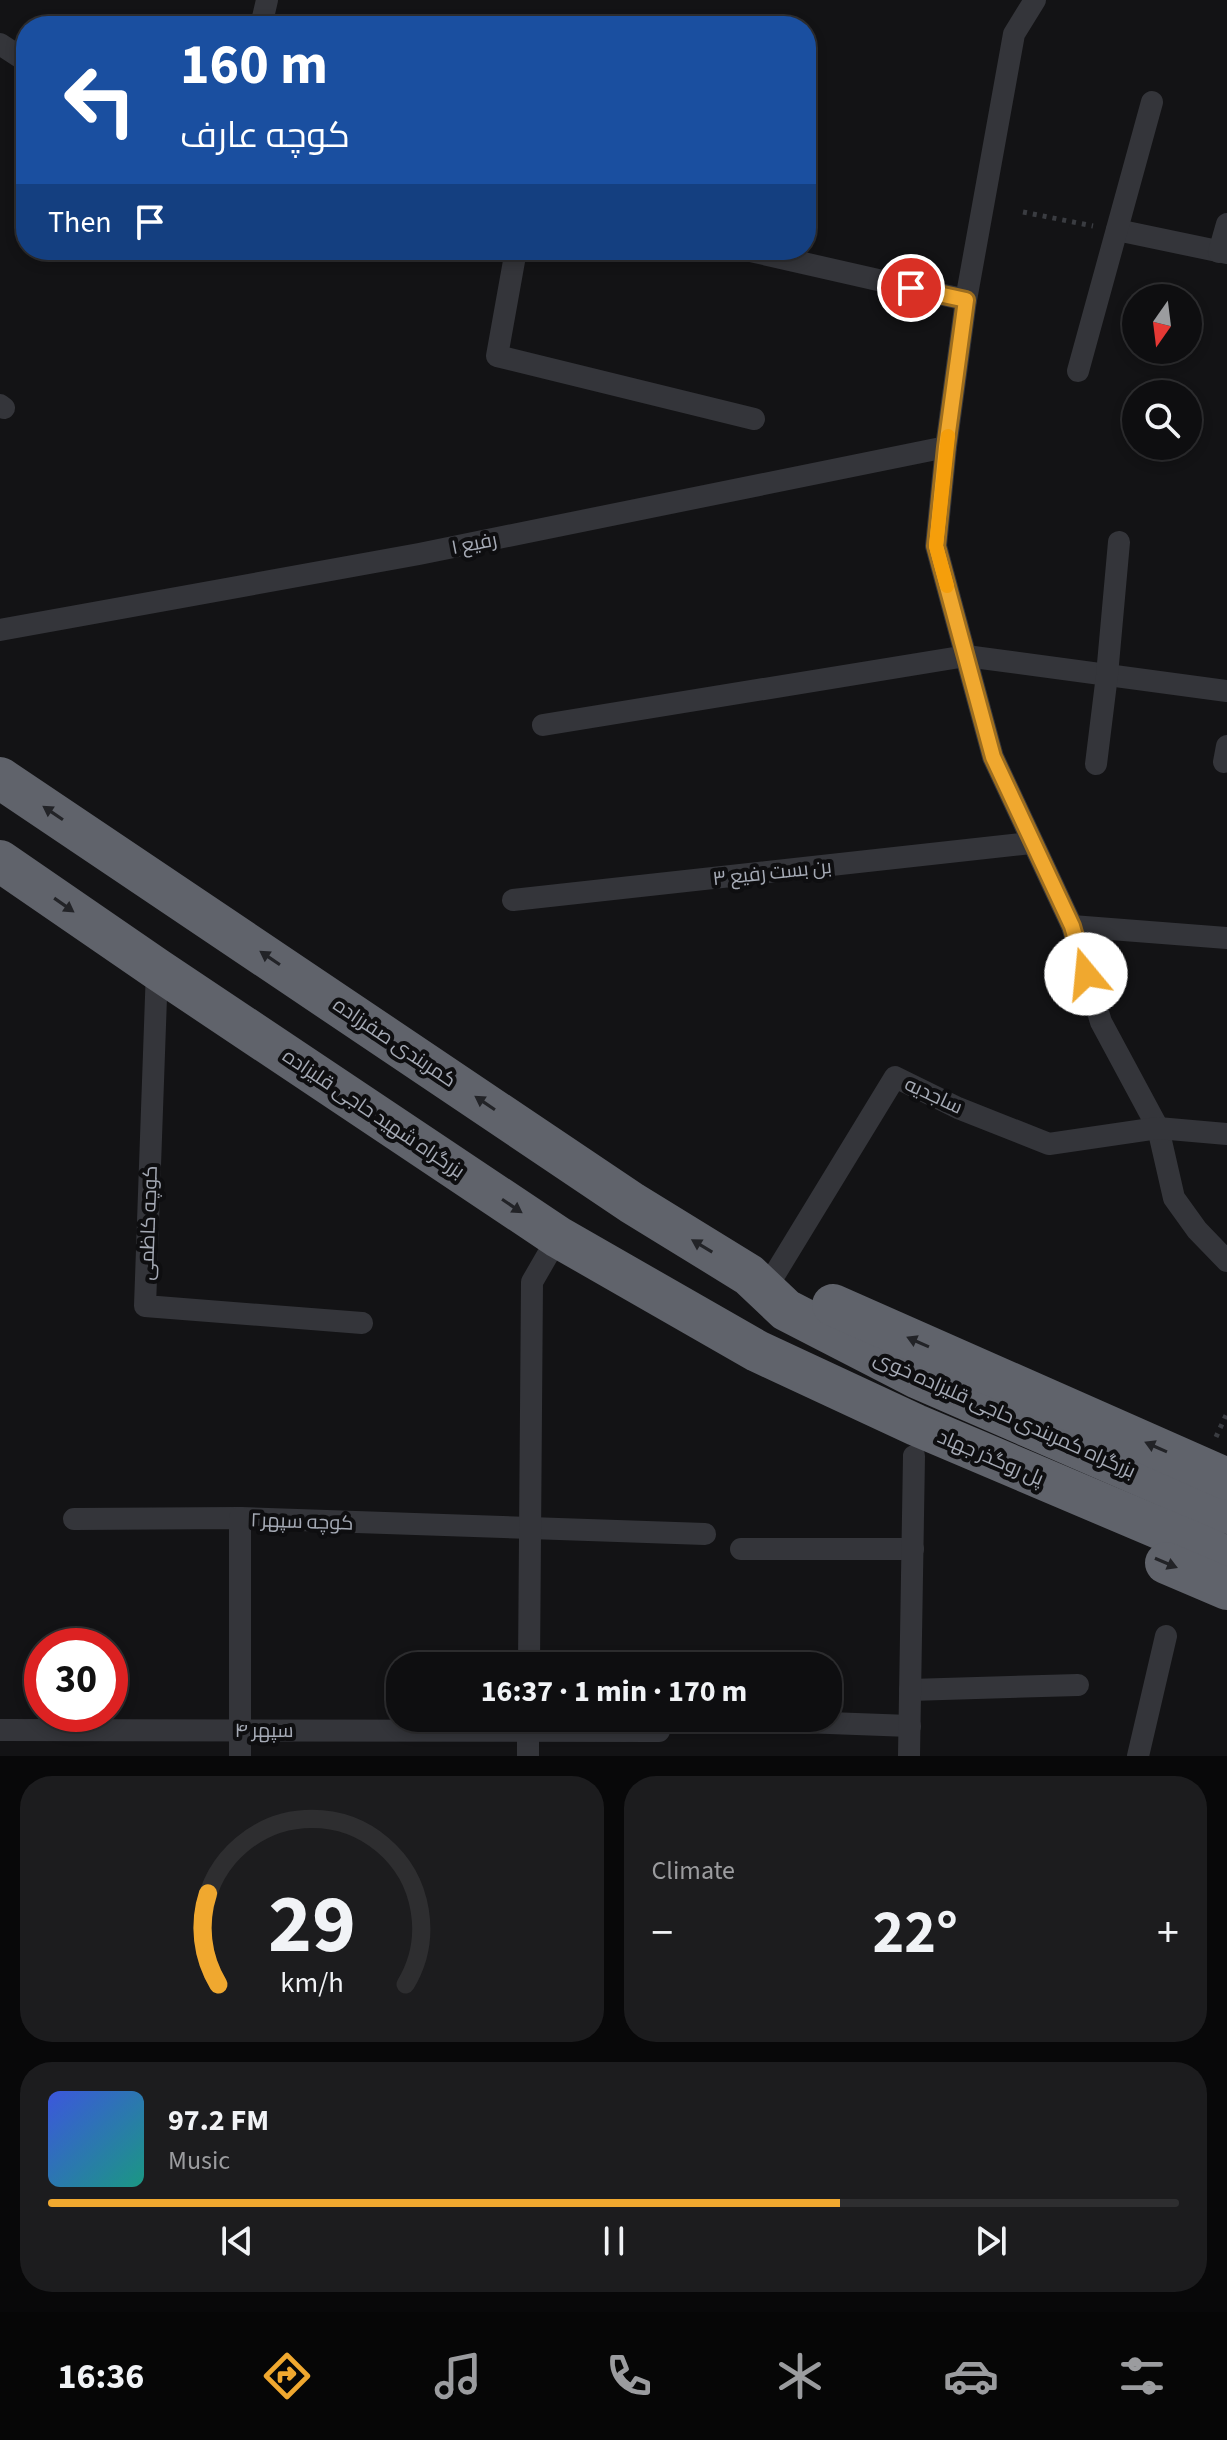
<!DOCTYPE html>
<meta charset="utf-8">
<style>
:root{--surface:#0e0e10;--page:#1c1c1e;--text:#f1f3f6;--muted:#9b9c9f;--line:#2e2e30;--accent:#f0a82f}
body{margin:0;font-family:"Source Sans 3",Cairo,sans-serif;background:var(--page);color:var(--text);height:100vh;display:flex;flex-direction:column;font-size:30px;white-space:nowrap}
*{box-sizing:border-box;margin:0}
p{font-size:26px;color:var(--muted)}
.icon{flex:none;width:44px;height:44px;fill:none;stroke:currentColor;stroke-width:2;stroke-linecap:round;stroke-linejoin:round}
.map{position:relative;height:1756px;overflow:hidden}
.details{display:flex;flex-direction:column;gap:20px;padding:20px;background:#080809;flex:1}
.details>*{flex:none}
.hud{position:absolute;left:16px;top:16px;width:800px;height:244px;border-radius:32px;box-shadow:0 4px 12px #0003,0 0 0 2px var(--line);background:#1a4fa0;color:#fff;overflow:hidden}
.needle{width:52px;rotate:194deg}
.controls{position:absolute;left:1122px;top:284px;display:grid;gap:16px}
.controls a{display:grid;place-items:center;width:80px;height:80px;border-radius:50%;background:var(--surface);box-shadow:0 4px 12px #0003,0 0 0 2px var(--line);font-size:40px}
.speed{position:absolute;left:24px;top:1628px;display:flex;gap:16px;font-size:40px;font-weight:700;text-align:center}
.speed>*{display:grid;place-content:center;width:104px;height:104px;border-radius:50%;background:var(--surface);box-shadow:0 4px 12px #0003,0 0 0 2px var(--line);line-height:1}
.speed .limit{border:12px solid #d22;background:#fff;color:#111}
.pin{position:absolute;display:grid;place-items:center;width:68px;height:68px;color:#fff;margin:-34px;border:4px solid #fff;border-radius:50%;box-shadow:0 2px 8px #0007}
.me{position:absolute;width:88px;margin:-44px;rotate:343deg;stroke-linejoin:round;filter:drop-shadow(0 0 6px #0008)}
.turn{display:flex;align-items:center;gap:28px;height:168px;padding:0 32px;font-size:36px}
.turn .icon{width:104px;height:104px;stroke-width:2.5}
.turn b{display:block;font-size:56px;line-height:68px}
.then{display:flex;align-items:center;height:76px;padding:0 32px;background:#0003;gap:16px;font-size:30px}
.big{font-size:60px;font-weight:700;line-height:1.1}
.details .card{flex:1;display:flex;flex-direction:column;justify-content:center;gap:12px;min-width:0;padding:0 28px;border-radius:32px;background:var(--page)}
.details .dial{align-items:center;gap:0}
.dial svg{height:208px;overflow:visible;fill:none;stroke:var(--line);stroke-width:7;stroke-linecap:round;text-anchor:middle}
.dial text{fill:var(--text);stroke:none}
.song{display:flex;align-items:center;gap:24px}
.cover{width:96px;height:96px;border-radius:12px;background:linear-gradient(135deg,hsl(230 70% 55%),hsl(170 70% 35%))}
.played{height:8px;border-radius:4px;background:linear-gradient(90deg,var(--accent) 70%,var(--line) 70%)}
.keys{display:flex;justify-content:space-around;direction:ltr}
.heat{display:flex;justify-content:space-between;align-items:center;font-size:44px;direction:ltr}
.details .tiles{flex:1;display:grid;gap:20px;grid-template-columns:1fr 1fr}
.card:last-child{grid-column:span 2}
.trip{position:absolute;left:386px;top:1652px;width:456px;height:80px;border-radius:32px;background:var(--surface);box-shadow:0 4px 12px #0003,0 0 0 2px var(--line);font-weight:700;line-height:80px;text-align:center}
.dock{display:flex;height:128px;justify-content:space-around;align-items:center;background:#060606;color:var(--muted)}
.dock .icon{width:56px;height:56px}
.dock .active{color:var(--accent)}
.dock b{font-size:36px;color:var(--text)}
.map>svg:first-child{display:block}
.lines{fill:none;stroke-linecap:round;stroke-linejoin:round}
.path{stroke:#3a3c41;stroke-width:5;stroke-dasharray:4 6;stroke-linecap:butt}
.street{stroke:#34353a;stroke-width:22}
.highway{stroke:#60636b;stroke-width:42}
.oneway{fill:#222327}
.route-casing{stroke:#9c6d1f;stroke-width:20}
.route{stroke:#f0a82f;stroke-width:14}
.slow{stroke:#f59e0b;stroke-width:14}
.labels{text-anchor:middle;stroke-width:8;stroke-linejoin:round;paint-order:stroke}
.street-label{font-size:20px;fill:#a5aab5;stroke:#0e0e10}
</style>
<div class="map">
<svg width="1227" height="1756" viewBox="0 0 1227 1756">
<rect width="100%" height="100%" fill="#131315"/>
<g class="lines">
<g class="path">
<path d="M1023,212L1093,226"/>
<path d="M1216,1437L1227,1413"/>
</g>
<g class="street">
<path d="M1035,0L1014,34L966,300L946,447L936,546L993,757L1072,926L1101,1022L1158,1128L1174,1198L1197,1230L1227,1261"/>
<path d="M261,26L267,0"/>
<path d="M0,44L26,61"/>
<path d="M1117,230L1227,253"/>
<path d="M516,250L497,356L754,419"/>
<path d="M746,250L966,300"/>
<path d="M1219,252L1227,224"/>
<path d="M1078,371L1152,102"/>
<path d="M0,405L4,408"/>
<path d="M0,630L419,554L946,447"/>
<path d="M543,725L966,656L1227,691"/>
<path d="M1224,762L1227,746"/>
<path d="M1096,764L1107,675L1119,542"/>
<path d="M513,900L1031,843"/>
<path d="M1072,926L1227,938"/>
<path d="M157,969L145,1306L362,1323"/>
<path d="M770,1282L895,1077L958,1108L1049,1144L1158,1128L1227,1134"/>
<path d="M74,1519L240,1518L705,1534"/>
<path d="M741,1549H913"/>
<path d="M529,1666L532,1282L558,1237"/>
<path d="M910,1690L1078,1685"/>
<path d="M528,1718V1756"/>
<path d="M695,1718L910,1726"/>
<path d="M0,1730L659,1731"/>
<path d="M240,1756V1518"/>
<path d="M909,1756L914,1456"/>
<path d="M1138,1756L1166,1636"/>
</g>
<g class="highway">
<path d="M0,778L632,1203L749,1275L786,1310L918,1378L1227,1513"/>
<path d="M0,861L157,969L558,1237L757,1351L916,1425L1227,1557"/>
<path d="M833,1305L1227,1479"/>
<path d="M1166,1563L1227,1589"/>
</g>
</g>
<defs><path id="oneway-solid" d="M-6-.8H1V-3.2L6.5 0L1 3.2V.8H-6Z" transform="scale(2)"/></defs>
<g class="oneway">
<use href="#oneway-solid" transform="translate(53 813) rotate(-146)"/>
<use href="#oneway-solid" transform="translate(64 905) rotate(35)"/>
<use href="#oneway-solid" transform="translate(270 958) rotate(-146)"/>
<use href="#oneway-solid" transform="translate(485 1103) rotate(-146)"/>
<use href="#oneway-solid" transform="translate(512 1206) rotate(34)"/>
<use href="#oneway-solid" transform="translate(702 1246) rotate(-149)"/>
<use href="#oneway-solid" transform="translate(918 1342) rotate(-156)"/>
<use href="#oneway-solid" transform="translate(1156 1447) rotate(-156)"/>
<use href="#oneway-solid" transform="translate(1166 1563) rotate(23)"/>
</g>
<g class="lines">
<defs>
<path id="route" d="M911,288L966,300L946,447L936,546L993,757L1072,926L1086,974"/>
</defs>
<use href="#route" class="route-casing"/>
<use href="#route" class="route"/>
<path class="slow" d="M947,586L936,546L948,436"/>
</g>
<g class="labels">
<g class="street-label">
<text transform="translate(474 543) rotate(-11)" y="7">رفیع ۱</text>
<text transform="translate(772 872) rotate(-6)" y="7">بن بست رفیع ۳</text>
<text transform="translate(395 1042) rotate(34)" y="7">کمربندی صفرزاده</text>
<text transform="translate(934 1095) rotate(25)" y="7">ساجدیه</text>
<text transform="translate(374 1113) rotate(34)" y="7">بزرگراه شهید حاجی قلیزاده</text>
<text transform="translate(148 1223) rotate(-88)" y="7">کوچه کاظمی</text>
<text transform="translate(1005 1414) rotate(24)" y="7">بزرگراه کمربندی حاجی قلیزاده خوی</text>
<text transform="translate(991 1457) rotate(23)" y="7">پل روگذر جهاد</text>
<text transform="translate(302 1521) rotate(2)" y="7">کوچه سپهر۲</text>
<text x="264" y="1737">سپهر ۴</text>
</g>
</g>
</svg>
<div class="controls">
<a><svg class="needle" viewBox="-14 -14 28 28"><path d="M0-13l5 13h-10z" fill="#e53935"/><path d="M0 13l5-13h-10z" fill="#9b9c9f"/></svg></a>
<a><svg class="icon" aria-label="search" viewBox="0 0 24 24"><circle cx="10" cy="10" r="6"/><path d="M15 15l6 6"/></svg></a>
</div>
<div class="speed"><div class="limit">30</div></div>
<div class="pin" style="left:911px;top:288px;background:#d93025"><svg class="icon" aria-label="arrive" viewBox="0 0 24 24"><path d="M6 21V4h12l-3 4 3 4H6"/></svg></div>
<svg class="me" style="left:1086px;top:974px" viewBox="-20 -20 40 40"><circle r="19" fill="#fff"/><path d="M0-13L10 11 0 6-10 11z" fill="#f0a82f"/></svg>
<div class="trip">16:37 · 1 min · 170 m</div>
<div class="hud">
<div class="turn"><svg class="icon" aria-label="left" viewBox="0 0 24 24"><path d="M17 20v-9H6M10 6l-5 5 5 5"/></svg><div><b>160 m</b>کوچه عارف</div></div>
<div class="then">Then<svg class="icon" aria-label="arrive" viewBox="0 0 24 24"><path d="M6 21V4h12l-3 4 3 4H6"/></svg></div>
</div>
</div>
<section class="details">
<div class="tiles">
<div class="card dial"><svg viewBox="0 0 100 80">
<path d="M14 69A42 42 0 1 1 86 69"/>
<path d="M14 69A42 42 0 0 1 10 34" stroke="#f0a82f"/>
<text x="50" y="56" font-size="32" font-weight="700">29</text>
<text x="50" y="72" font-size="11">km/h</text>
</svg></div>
<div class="card"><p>Climate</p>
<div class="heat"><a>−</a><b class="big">22°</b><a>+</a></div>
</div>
<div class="card">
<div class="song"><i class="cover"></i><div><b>97.2 FM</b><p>Music</p></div></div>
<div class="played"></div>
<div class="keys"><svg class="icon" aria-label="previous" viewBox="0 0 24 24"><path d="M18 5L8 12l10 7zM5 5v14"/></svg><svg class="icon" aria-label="pause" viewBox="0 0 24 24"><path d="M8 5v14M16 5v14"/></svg><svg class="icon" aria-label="next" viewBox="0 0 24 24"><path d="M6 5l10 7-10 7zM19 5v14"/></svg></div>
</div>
</div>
</section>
<nav class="dock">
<b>16:36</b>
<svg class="icon active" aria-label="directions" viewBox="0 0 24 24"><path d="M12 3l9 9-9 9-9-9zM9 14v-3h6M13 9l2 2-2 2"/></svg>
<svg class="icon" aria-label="music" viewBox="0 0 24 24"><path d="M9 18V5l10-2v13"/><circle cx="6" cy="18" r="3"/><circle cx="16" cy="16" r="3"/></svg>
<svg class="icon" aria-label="phone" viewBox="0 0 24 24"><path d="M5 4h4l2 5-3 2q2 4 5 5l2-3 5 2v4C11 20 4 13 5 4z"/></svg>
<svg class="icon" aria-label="climate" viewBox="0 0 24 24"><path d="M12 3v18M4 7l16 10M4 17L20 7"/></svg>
<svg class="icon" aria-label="car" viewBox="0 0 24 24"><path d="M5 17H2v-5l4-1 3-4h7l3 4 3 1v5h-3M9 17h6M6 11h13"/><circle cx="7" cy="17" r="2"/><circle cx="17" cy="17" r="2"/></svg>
<svg class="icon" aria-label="filters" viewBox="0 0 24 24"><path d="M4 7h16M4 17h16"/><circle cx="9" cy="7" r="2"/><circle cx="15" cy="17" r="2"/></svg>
</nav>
